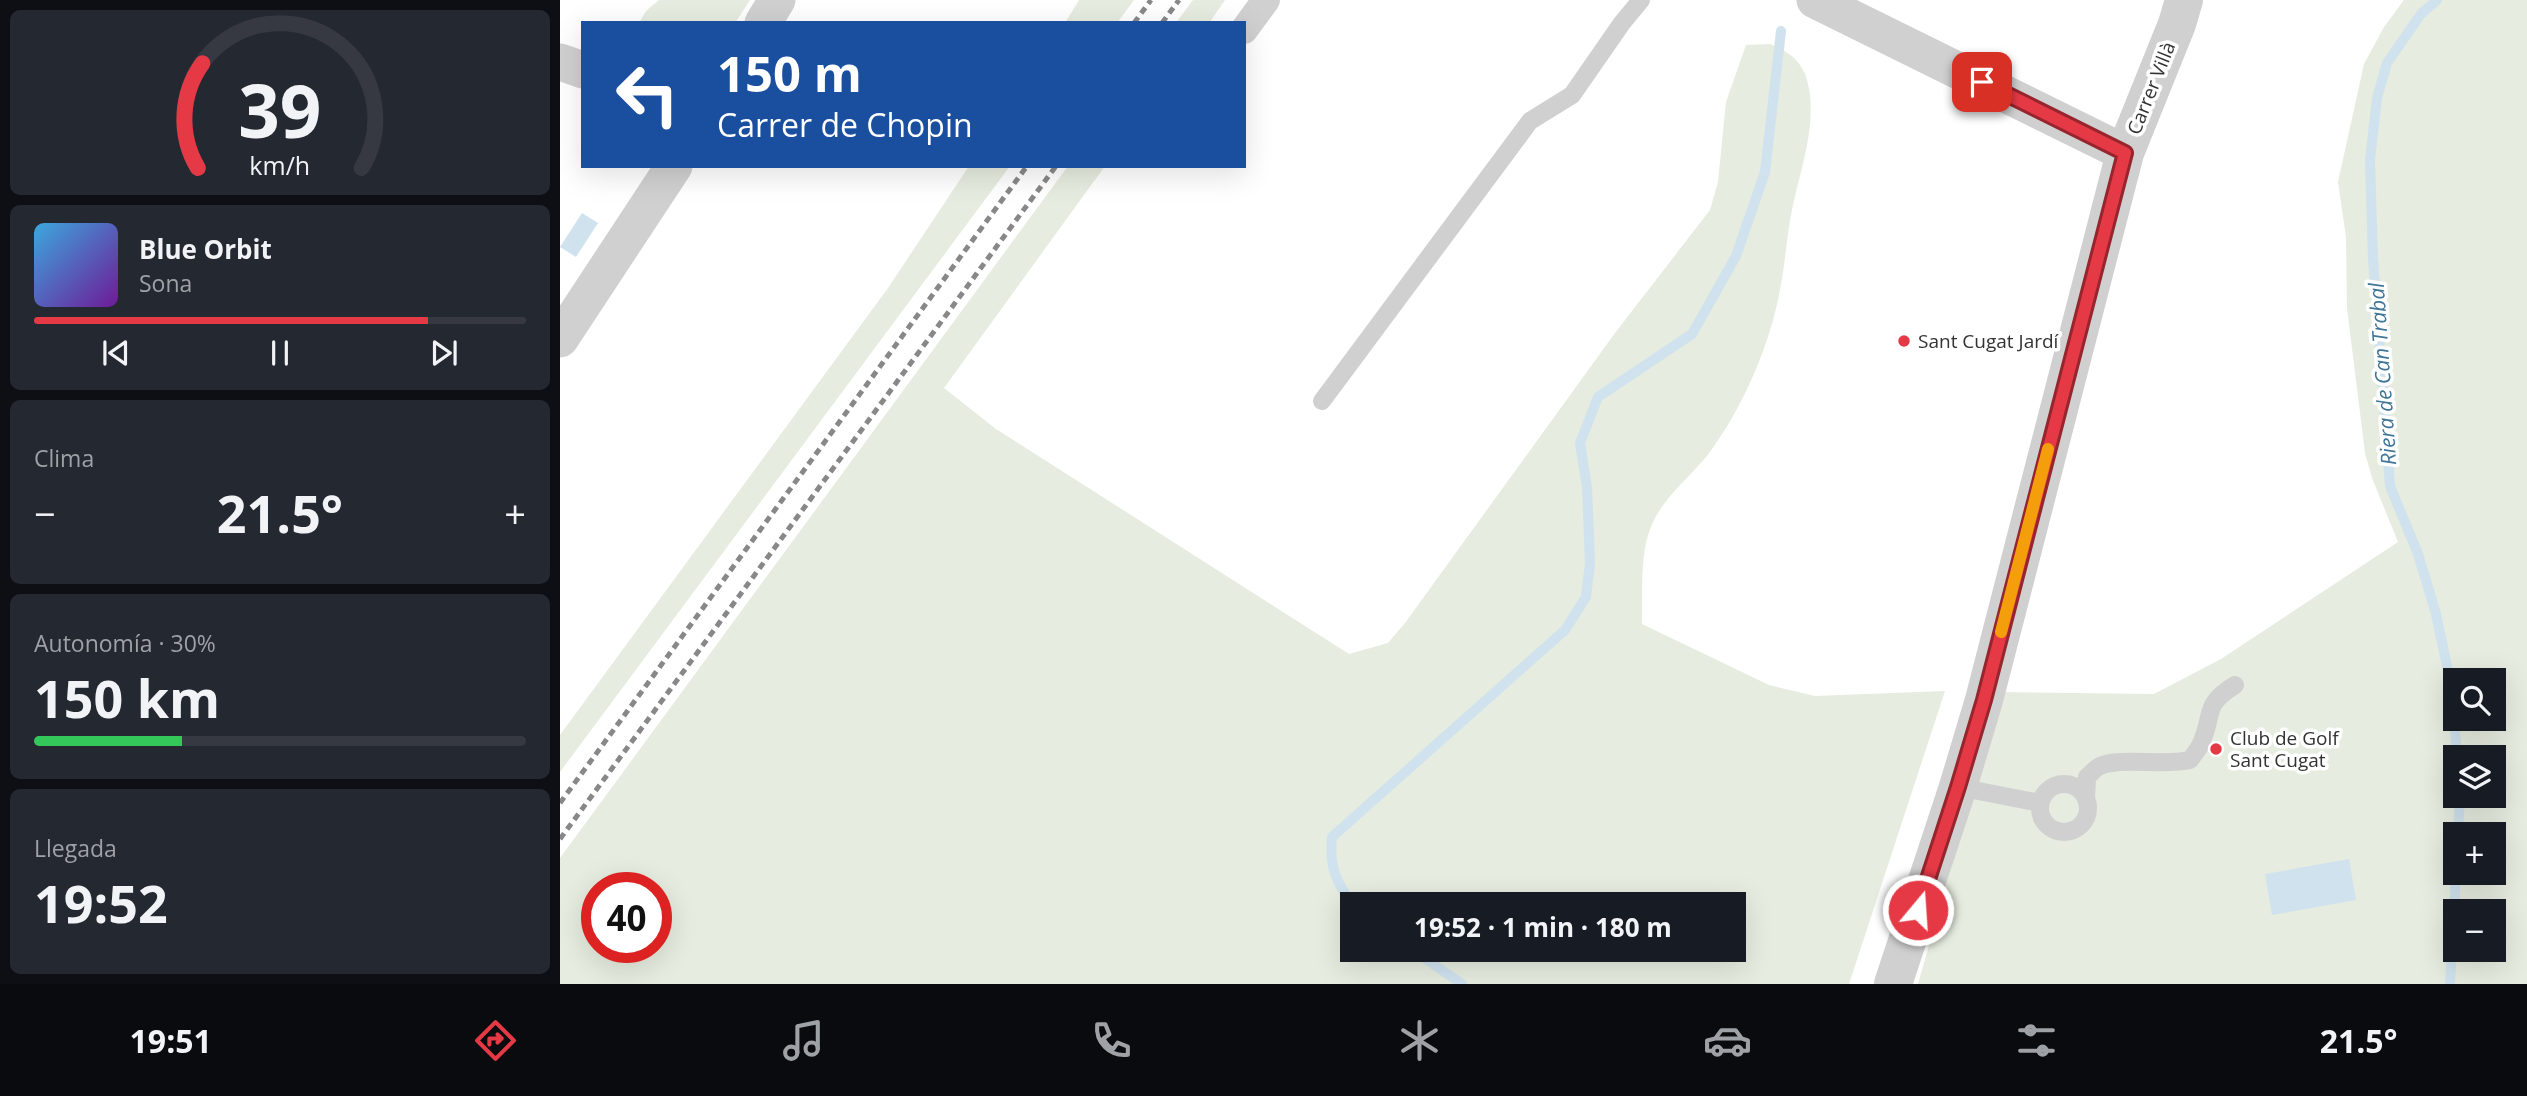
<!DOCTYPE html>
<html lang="es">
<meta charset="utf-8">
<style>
:root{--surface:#171b24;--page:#242831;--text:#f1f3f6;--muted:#9ea1a6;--line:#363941;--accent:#e63946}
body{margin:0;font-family:"Open Sans",sans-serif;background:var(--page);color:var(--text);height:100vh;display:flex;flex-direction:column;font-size:26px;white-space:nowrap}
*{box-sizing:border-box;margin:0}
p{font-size:23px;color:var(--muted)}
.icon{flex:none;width:38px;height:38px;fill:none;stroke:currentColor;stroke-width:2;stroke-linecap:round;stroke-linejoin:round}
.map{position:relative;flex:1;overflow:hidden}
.drawer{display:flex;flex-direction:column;gap:10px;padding:10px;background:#0d0f14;width:560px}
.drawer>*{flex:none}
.hud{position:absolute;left:21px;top:21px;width:665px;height:147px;border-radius:0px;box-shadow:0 7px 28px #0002;background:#1a4fa0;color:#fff;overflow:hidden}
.fabs{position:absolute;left:1883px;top:668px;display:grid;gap:14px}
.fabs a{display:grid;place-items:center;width:63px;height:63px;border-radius:0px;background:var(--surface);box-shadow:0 7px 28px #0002;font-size:35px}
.speed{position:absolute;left:21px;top:872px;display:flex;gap:14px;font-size:35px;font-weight:700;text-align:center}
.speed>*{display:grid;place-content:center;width:91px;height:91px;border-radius:50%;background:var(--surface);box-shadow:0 7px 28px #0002;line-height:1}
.speed .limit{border:10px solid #d22;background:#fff;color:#111}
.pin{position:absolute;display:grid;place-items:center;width:60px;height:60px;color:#fff;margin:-30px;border-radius:14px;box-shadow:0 4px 10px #0006}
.me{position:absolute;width:77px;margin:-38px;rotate:18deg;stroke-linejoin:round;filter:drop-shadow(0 0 5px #0008)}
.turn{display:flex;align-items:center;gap:24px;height:147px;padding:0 21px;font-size:32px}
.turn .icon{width:91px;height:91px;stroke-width:2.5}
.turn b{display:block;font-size:49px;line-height:60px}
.big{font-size:52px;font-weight:700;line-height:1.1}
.drawer .tile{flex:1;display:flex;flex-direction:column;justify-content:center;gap:10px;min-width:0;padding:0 24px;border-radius:10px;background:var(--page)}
.drawer .dial{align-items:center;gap:0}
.dial svg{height:182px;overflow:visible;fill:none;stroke:var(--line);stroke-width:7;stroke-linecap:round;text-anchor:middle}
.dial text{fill:var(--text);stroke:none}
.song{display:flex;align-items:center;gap:21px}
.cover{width:84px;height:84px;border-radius:10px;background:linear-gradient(135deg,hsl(200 70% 55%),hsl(280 70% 35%))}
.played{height:7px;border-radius:4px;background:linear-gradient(90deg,var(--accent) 80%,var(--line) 80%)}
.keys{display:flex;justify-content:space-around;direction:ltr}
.heat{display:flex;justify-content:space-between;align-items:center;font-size:38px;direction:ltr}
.charge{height:10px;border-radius:5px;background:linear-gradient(90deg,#34c759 30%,var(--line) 0)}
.trip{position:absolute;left:780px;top:892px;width:406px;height:70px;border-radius:0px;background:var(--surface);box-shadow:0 7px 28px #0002;font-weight:700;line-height:70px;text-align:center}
.dock{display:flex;height:112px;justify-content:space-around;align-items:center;background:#090b0e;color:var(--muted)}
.dock .icon{width:49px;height:49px}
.dock .on{color:var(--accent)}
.dock b{font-size:32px;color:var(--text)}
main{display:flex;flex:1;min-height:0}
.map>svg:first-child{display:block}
.green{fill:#e6ecdf;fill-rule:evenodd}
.water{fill:#cfe2ee}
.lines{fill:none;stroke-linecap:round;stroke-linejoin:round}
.stream{stroke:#cfe2ee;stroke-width:10}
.service{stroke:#d0d0d0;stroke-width:18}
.pedestrian{stroke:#d0d0d0;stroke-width:28}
.minor{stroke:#d0d0d0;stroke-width:37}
.tertiary{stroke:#d0d0d0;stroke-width:38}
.rail{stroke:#888;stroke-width:5;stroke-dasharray:7 5;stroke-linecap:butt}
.route-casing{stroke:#96252e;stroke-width:18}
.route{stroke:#e63946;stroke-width:12}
.slow{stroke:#f59e0b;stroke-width:12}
.poi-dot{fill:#e63946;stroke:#fff;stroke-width:2.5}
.labels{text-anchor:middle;stroke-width:7;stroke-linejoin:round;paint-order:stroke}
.street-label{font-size:19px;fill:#333;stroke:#fff}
.poi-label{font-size:19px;fill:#333;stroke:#fff;text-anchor:start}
.water-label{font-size:21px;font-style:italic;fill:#3f7597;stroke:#fff}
</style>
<main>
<section class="drawer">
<div class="tile dial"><svg viewBox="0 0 100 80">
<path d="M14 69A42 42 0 1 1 86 69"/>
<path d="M14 69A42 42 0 0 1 16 23" stroke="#e63946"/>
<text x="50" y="56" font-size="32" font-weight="700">39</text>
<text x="50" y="72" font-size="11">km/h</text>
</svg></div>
<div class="tile">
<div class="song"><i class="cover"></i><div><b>Blue Orbit</b><p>Sona</p></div></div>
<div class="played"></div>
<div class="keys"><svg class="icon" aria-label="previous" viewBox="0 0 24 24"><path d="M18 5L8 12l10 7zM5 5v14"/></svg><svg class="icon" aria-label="pause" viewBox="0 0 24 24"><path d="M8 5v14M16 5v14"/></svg><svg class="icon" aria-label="next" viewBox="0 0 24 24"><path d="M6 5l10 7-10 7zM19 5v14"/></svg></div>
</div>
<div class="tile"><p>Clima</p>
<div class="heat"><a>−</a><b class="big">21.5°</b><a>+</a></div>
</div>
<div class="tile"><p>Autonomía · 30%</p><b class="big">150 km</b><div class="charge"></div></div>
<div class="tile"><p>Llegada</p><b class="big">19:52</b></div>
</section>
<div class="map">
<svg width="1967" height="984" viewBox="0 0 1967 984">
<rect width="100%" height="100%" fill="#fff"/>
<g class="green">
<path d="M99,0H190L175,23H79L86,11Z"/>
<path d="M519,0H574L557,23H505Z"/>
<path d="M633,0H665L649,23H616Z"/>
<path d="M1844,0H1967V984H1358L1441,692L1594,694L1661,659L1838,542L1812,478L1805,453L1787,308L1786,237L1778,182L1804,64L1824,27ZM1895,681H1934V719H1895ZM1895,758H1934V796H1895ZM1895,835H1934V873H1895ZM1895,912H1934V950H1895Z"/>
<path d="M1210,44C1226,51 1238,57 1245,74C1260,115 1242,164 1233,205C1227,231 1226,258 1221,284C1213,332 1194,381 1169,423C1160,437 1150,454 1138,466C1120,486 1104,499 1092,524C1079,554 1083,592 1082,624L1209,685L1255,696L1385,691L1289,984H0V858L508,166H545L384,388L436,429L789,654L828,643L845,623L1055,333L1150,210L1158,182L1166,102L1186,45ZM96,887V947H37V887ZM793,905H1174V950H793Z"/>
<path d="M409,166H450L0,772V735L328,288Z"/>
</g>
<g class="water">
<path d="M22,213L38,223L16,257L0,247Z"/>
<path d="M1789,859L1796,900L1712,915L1705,874Z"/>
</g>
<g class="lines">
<g class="stream">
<path d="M1877,0L1861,14L1827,63L1817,98L1810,160L1813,258L1830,486L1858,554L1876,614L1892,690L1897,758"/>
<path d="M1898,835L1900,796"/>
<path d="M793,905C776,883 769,866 772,837L1005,630L1026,597L1030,563L1027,487L1020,443L1038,397L1132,334L1176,256L1205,172L1221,31"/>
<path d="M853,950L902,984"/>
<path d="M1890,984L1896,873"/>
</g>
<g class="service">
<path d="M762,401L970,121L1012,95L1062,23L1081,0"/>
<circle cx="1504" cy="808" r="24"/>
<path d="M1398,787L1480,803"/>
<path d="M1526,799L1527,777C1531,774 1535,768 1540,766C1560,757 1604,766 1630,760C1634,754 1640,748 1642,741C1654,712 1643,705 1675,685"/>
</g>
<path class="pedestrian" d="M684,30L706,0"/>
<g class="minor">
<path d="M1255,0L1565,153"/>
<path d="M203,23L217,0"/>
<path d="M0,62L23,70"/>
<path d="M0,339L114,166"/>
</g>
<path class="tertiary" d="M1333,984L1398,787L1424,700L1565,153L1617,24L1624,0"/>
<g class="rail">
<path d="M574,23L591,0"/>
<path d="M602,23L619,0"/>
<path d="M0,803L467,166"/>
<path d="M0,839L496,166"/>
</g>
</g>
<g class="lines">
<defs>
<path id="route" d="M1358,910L1398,787L1424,700L1565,153L1422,82"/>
</defs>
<use href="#route" class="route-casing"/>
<use href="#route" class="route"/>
<path class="slow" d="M1441,632L1488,449"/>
</g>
<g class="poi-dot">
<circle cx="1344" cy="341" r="7"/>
<circle cx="1656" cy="749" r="7"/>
</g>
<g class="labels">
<g class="street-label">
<text transform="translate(1591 88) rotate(-68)" y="7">Carrer Villà</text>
</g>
<g class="poi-label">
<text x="1358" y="348">Sant Cugat Jardí</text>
<text x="1670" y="745">Club de Golf<tspan x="1670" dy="22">Sant Cugat</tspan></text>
</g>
<g class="water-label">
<text transform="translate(1823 374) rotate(-94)" y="7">Riera de Can Trabal</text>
</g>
</g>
</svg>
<div class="fabs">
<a><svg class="icon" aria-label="search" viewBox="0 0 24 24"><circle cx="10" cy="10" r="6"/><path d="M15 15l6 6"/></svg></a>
<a><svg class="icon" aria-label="layers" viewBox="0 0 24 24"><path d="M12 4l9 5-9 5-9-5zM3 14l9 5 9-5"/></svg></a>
<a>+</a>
<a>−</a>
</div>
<div class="speed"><div class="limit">40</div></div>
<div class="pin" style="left:1422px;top:82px;background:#d93025"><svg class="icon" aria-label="arrive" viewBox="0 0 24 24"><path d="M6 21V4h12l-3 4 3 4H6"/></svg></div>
<svg class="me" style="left:1358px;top:910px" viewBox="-20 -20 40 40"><circle r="17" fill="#e63946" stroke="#fff" stroke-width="3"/><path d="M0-11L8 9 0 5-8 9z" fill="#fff"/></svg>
<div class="trip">19:52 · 1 min · 180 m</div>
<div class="hud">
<div class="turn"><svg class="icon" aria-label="left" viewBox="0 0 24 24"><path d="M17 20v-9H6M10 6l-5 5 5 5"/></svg><div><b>150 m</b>Carrer de Chopin</div></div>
</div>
</div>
</main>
<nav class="dock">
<b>19:51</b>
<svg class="icon on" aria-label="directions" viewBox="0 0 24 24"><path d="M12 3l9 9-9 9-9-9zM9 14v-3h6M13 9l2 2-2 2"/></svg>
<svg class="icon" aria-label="music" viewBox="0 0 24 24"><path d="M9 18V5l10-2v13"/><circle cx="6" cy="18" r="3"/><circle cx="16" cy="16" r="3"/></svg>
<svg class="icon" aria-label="phone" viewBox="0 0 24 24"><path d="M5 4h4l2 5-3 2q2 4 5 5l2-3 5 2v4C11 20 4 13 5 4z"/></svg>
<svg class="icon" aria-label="climate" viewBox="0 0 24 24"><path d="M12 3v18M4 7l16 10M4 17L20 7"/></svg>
<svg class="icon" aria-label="car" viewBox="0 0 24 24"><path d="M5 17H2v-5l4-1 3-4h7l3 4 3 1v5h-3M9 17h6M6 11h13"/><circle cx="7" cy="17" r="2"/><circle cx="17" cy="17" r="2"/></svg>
<svg class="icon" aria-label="filters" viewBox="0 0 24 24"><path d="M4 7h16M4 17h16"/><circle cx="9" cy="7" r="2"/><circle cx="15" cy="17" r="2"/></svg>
<b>21.5°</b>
</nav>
